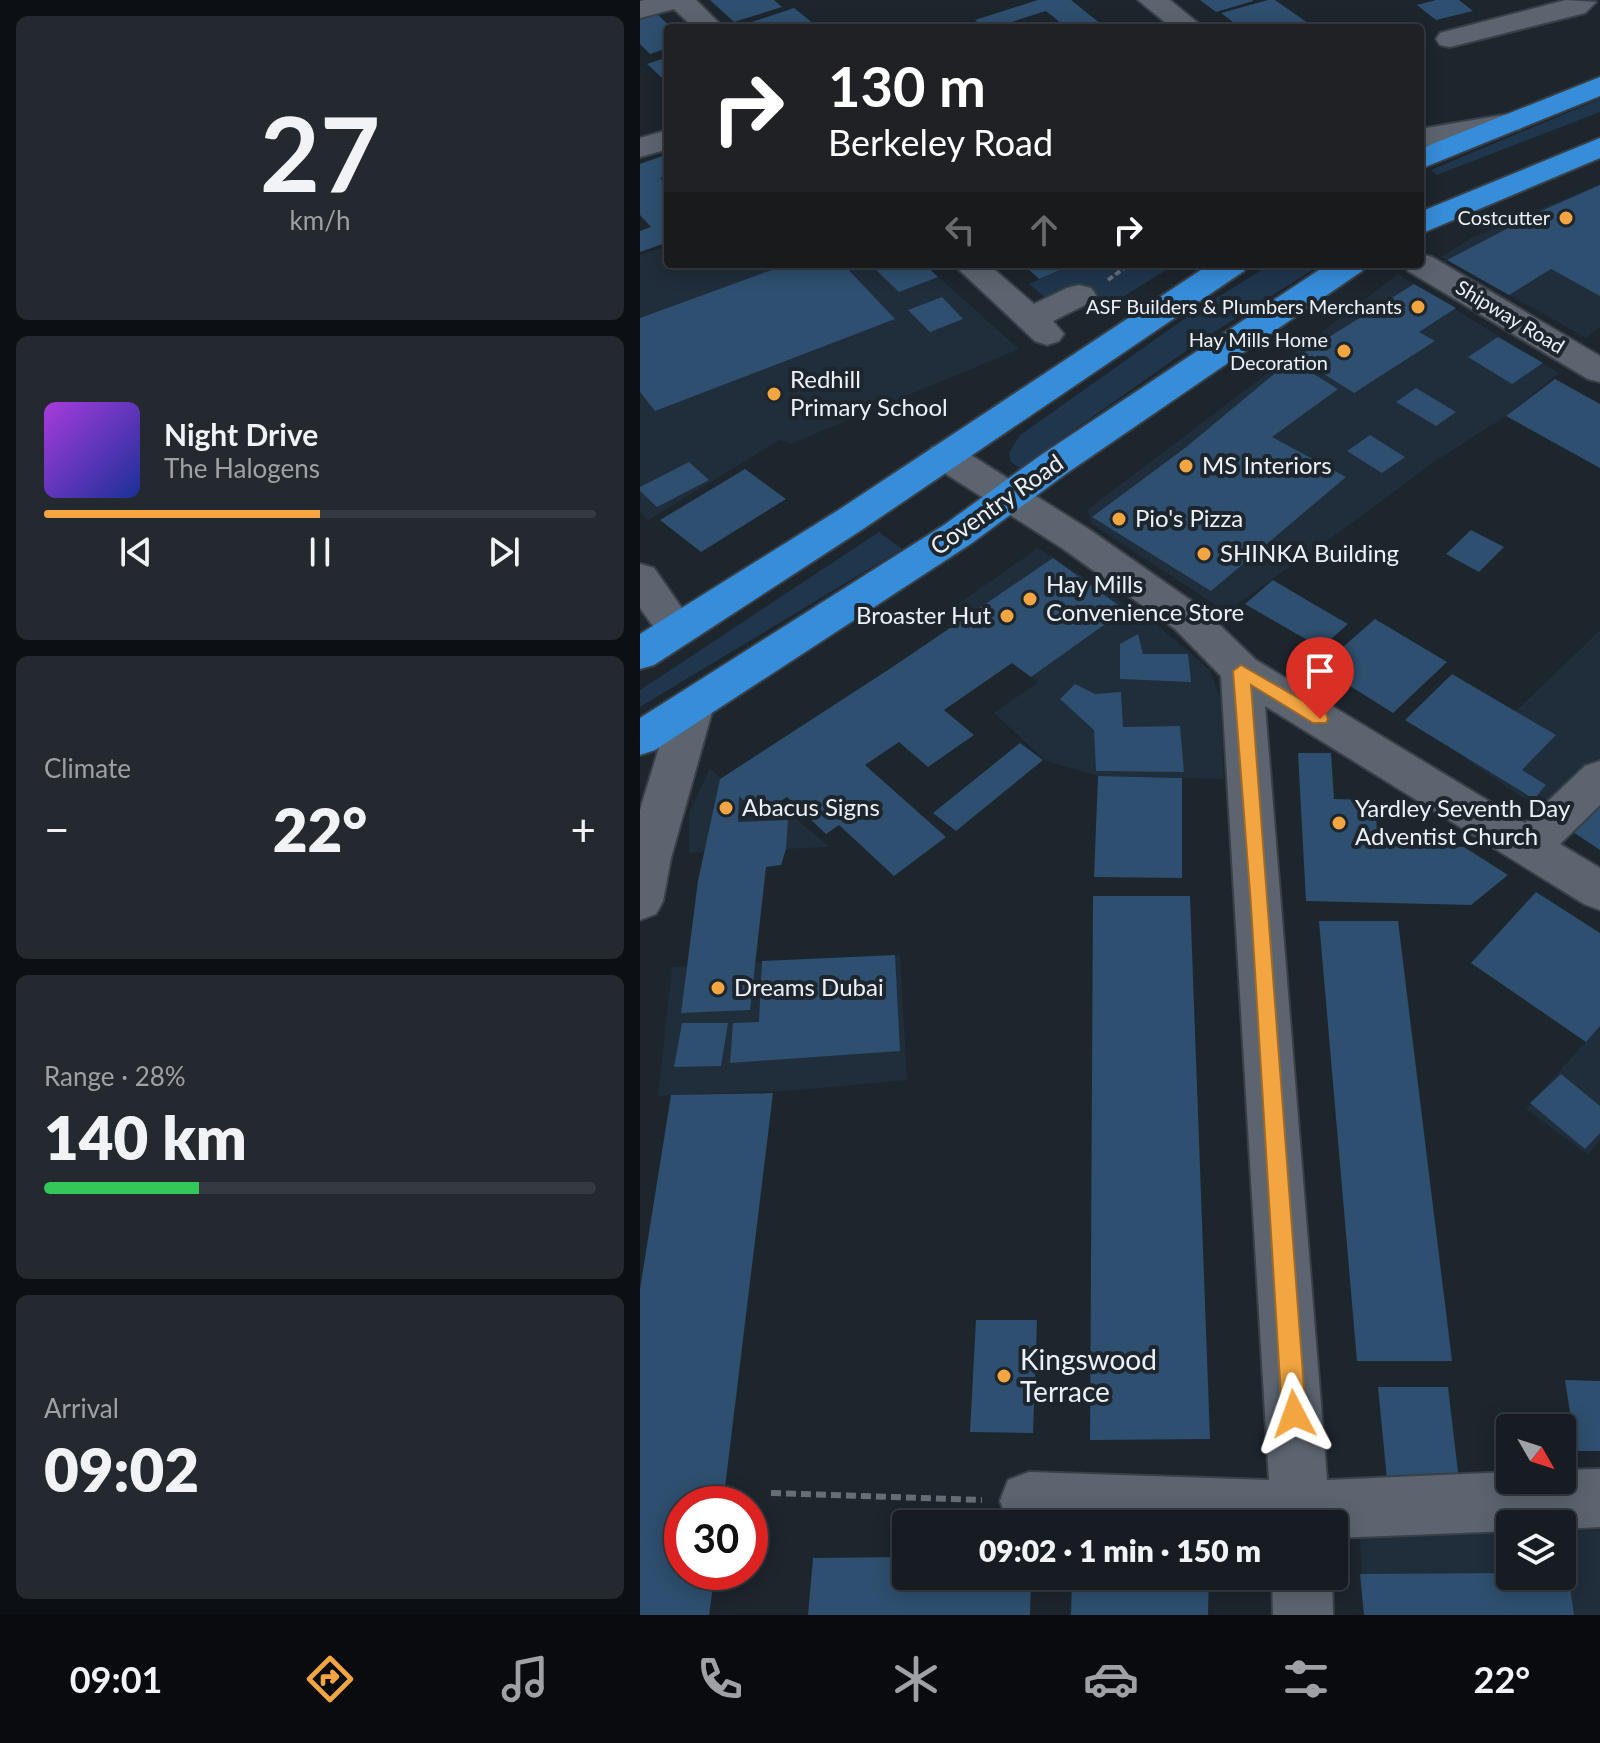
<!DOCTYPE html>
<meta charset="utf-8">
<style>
:root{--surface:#161c22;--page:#23292f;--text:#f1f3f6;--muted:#9ea1a5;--line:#353a40;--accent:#f2a541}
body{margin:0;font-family:Lato,sans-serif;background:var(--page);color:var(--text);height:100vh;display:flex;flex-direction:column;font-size:30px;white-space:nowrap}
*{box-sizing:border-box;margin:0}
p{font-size:26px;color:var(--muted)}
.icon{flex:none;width:44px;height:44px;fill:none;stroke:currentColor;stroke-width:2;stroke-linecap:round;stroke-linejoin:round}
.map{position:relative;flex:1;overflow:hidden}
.sheet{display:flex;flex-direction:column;gap:16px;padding:16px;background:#0c0f13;width:640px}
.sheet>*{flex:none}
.hud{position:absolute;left:24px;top:24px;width:760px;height:244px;border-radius:8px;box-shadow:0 4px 20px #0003,0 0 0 2px var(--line);background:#202124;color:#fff;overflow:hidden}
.needle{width:52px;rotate:129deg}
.buttons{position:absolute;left:856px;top:1414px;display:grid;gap:16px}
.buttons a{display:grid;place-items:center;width:80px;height:80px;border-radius:8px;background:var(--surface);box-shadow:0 4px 20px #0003,0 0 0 2px var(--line);font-size:40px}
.speed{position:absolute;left:24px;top:1486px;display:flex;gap:16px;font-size:40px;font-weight:700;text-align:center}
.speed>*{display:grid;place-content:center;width:104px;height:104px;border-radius:50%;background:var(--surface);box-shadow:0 4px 20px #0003,0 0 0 2px var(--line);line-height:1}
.speed .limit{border:12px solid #d22;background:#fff;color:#111}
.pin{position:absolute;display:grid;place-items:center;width:68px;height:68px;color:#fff;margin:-82px -34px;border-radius:50% 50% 50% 0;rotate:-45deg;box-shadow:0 0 8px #0007}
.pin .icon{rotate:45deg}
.me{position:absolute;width:88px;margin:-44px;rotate:356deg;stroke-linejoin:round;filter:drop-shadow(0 0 6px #0008)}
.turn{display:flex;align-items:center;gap:28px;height:168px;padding:0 32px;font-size:36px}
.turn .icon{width:104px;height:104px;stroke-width:2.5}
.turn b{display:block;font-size:56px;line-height:68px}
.lanes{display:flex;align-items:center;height:76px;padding:0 32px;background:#0003;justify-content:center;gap:40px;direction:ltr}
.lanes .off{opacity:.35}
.big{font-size:60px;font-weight:800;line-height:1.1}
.sheet .widget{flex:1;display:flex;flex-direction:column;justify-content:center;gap:12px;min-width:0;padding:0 28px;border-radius:12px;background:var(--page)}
.sheet .dial{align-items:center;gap:0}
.dial b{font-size:104px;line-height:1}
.song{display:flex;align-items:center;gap:24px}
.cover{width:96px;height:96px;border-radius:12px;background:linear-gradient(135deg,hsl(280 70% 55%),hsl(230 70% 35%))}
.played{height:8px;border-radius:4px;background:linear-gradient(90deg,var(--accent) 50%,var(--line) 50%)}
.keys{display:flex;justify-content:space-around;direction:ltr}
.heat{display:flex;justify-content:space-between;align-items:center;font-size:44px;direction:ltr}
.charge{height:12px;border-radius:6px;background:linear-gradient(90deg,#34c759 28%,var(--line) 0)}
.trip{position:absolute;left:252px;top:1510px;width:456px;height:80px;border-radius:8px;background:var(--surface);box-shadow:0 4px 20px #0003,0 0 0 2px var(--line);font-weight:800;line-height:80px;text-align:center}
.menu{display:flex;height:128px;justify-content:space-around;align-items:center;background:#090b0e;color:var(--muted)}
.menu .icon{width:56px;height:56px}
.menu .selected{color:var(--accent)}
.menu b{font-size:36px;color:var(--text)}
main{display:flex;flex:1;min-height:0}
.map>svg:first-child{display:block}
.built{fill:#202d3a}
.green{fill:#1f364d}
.building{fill:#2e4f6f}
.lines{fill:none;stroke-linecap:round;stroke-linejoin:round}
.minor-casing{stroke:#394047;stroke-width:4}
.highway-casing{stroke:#394047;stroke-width:4}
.path-far1{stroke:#676e76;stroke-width:4;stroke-dasharray:6 3;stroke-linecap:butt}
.path{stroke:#676e76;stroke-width:6;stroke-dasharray:10 5;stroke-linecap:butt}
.minor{fill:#5c656f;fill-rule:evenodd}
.highway{fill:#368dda;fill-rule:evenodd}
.route{fill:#f2a541;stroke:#9d6b2a;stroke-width:2}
.poi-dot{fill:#f2a541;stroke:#1d252d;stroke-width:3}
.labels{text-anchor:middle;stroke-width:8;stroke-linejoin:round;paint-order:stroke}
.far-poi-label{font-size:20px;fill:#ebf1f7;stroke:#1d252d;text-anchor:end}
.far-street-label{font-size:20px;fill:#ebf1f7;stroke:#1d252d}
.poi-label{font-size:24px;fill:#ebf1f7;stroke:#1d252d;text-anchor:start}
.street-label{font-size:24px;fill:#ebf1f7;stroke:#1d252d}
.near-poi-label{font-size:28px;fill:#ebf1f7;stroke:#1d252d;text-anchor:start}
</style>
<main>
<section class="sheet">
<div class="widget dial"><b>27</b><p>km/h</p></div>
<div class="widget">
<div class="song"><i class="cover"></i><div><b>Night Drive</b><p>The Halogens</p></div></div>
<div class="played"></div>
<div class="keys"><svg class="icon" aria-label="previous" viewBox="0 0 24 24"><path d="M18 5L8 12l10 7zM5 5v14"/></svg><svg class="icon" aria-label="pause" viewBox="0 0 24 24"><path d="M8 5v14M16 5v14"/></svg><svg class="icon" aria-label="next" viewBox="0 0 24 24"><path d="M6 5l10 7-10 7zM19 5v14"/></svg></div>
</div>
<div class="widget"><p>Climate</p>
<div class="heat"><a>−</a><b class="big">22°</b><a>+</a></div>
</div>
<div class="widget"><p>Range · 28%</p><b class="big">140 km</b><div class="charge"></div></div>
<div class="widget"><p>Arrival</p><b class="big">09:02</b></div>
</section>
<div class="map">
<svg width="960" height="1615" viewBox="0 0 960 1615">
<rect width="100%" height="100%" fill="#1d252d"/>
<g class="built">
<path d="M960,184V327L946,338L801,257L831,238Z"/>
<path d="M28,246V264H284L379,349L151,444L140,440L7,521L0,511V255Z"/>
<path d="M758,274L919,373L866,416L791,464L730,510L586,612L452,524L447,510Z"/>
<path d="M398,548L516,624L570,670L580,697L584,779L458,776L406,761L354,713L398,682L308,611Z"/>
<path d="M960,630V795L927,828L826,759Z"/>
<path d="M70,768L119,815L137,803L190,847L49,853V813Z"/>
<path d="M260,955L267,1080L161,1090L18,1096L32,967Z"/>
<path d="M960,1025V1140L948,1155L886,1109Z"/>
<path d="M960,1530V1615H724L720,1538L870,1533V1576H922V1531Z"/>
</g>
<g class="green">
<path d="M960,99V112L797,175L791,170Z"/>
<path d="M434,264H535L472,304L441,287L407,299L389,284Z"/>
<path d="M631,264H682L563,339L380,468L371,462L369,453L380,435L554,312Z"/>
<path d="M239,532L262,549L0,707V690Z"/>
</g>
<g class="building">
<path d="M70,0H134L142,7L94,22Z"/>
<path d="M398,0H431L466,28H427L406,11L353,28H344L335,20Z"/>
<path d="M560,0H613V1L576,12Z"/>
<path d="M628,0H635L675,28H601L581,13Z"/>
<path d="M796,0H819L833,11L796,20L777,5Z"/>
<path d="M154,8L179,28L100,26Z"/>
<path d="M15,12L32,28H28V48L10,54L0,44V17Z"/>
<path d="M28,57V75L21,77L7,64Z"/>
<path d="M28,154V175L20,178L28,186V242L0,252V231L11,227L0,215V164Z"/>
<path d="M960,185V296L911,269L869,295L807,260L901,211Z"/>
<path d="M148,264H203L255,319L15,411L0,392V318Z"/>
<path d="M230,264H284L298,277L259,292Z"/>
<path d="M383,264H434L399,279Z"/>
<path d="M774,284L816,308L779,332L795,341L714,393L657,357Z"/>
<path d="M302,297L323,319L290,332L268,310Z"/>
<path d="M858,337L903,363L872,384L828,357Z"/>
<path d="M651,360L698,389L632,437L706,477L571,591L452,517L545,448Z"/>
<path d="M915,379L960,404V468L866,416Z"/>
<path d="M776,388L816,412L796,426L756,402Z"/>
<path d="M730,435L765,457L742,473L707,451Z"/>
<path d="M49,462L69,480L17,507L0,491V487Z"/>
<path d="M105,469L146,499L61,552L20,520Z"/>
<path d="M831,530L864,547L839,572L806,554Z"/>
<path d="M413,558L485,610L391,677L372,663L304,710L334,735L288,767L259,742L225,765L306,837L254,876L199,825L186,834L147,797L119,815L99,796L98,822L148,820L146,849L141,865L126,867L110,1010L41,1013L58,881L80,779L254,666Z"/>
<path d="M633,580L670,602L708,624L681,648L605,604Z"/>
<path d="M735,619L807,662L753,713L680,667Z"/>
<path d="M498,634L503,654H548L551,682L480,679V644Z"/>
<path d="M812,674L916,735L882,770L906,785L894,799L765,720Z"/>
<path d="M435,684L455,694L481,692L483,727L540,726L544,772L456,771L454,730L420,699Z"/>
<path d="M380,743L403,760L316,831L293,813Z"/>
<path d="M658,753H691L694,799L735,800L738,846L824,847L868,875L831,905L666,901Z"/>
<path d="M458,776L542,778V878L454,877Z"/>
<path d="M960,802V850L927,828Z"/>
<path d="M896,892L960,933V1026L946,1042L831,963Z"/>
<path d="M453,896H550L570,1439L450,1440Z"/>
<path d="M679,921H758L812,1361H717Z"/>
<path d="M255,955L260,1051L90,1063L93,1023L119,1022L122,961Z"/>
<path d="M42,1023H88L81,1066L34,1067Z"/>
<path d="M921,1074L960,1106V1133L945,1149L890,1103Z"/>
<path d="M133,1093L83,1504H42V1572H75L69,1615H0V1289L31,1095Z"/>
<path d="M336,1320H397L393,1433L330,1432Z"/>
<path d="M925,1380L960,1381V1451H936Z"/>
<path d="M738,1387H808L820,1489L748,1490Z"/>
<path d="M434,1517L569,1518V1524H434Z"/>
<path d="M266,1557V1576H391L390,1615H168L173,1558Z"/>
<path d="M870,1573V1576H922V1573H928L934,1615H724L720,1574Z"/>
<path d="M432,1576H569L568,1615H431Z"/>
</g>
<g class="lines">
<defs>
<g id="minor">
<path d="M5,0H56L84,28H54L34,9L0,18V1Z"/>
<path d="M498,0H530L564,28H532Z"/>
<path d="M926,0L956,2L945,13L810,47L800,45L796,39L800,33Z"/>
<path d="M869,114L880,117L884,123L880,129L780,147V129Z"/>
<path d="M28,130V149L0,157V138Z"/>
<path d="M780,254L792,257L960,356V382L948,379L768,271L764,264H780Z"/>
<path d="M313,264H348L394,304L427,288L439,285L451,288L456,295L451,302L413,321L424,334L419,341L407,345L395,341Z"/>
<path d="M305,444L318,447L450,530L563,609L616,660L885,823L945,766L960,761V805L920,844L960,868V910L944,904L625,706L687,1480L870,1472V1480H922V1470L960,1469V1527L922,1529V1524H870V1531L694,1538V1524L368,1522L360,1501L368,1480L389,1472L629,1480L581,676L535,629L422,548L292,465L287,456L292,447Z"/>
<path d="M0,564L14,568L57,630L51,640L37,645L23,640L0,608Z"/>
<path d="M53,689L68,694L74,705L31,858L23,901L16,914L0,920V810L32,705L38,694Z"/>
<path d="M632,1576H692L693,1615H633Z"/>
</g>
<g id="highway">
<path d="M960,77V96L780,169V149Z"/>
<path d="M960,138V158L780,234V212Z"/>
<path d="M570,264H608L604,271L223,529L14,665L0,669V634L197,511Z"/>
<path d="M688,264H726L722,271L427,473L332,543L15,750L0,755V718L304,525L401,455Z"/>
</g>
</defs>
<use href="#minor" class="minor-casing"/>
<use href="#highway" class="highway-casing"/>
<path class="path-far1" d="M468,280L490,264"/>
<path class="path" d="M131,1493L342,1500"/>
<use href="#minor" class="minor"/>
<use href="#highway" class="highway"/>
</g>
<path class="route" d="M601,665L686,714L688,719L686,723H673L611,685L666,1414L662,1423L654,1426L646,1423L642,1414L611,906L593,671Z"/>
<g class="poi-dot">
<circle cx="926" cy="218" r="8"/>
<circle cx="778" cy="307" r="8"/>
<circle cx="704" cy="351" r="8"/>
<circle cx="134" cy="394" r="8"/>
<circle cx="546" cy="466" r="8"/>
<circle cx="479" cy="519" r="8"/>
<circle cx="564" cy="554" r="8"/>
<circle cx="390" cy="599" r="8"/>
<circle cx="367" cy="616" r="8"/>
<circle cx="86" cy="808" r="8"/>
<circle cx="699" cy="823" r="8"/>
<circle cx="78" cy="988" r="8"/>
<circle cx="364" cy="1376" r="8"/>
</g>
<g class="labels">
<g class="far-poi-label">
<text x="910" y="225">Costcutter</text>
<text x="762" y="314">ASF Builders &amp; Plumbers Merchants</text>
<text x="688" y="347">Hay Mills Home<tspan x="688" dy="23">Decoration</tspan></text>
</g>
<g class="far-street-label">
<text transform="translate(870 317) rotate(31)" y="7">Shipway Road</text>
</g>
<g class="poi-label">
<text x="150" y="388">Redhill<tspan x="150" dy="28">Primary School</tspan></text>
<text x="562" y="474">MS Interiors</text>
<text x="495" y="527">Pio's Pizza</text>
<text x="580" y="562">SHINKA Building</text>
<text x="406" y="593">Hay Mills<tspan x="406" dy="28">Convenience Store</tspan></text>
<text x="351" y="624" text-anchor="end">Broaster Hut</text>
<text x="102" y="816">Abacus Signs</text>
<text x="715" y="817">Yardley Seventh Day<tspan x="715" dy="28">Adventist Church</tspan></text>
<text x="94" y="996">Dreams Dubai</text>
</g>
<g class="street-label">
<text transform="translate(357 505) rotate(-35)" y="8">Coventry Road</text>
</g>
<g class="near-poi-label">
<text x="380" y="1370">Kingswood<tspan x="380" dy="32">Terrace</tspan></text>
</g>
</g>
</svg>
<div class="buttons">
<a><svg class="needle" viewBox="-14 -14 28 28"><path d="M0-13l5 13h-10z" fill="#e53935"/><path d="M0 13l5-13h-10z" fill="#9ea1a5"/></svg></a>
<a><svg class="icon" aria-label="layers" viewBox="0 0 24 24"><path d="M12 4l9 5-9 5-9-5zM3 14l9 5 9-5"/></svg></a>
</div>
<div class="speed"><div class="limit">30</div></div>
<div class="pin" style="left:680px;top:719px;background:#d93025"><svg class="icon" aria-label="arrive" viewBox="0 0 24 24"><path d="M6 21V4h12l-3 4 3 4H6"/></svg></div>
<svg class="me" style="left:654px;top:1414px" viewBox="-20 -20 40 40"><path d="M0-17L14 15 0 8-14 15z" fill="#f2a541" stroke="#fff" stroke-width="4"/></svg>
<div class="trip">09:02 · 1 min · 150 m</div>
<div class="hud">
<div class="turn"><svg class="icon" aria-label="right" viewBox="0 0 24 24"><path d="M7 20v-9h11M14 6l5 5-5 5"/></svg><div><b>130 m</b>Berkeley Road</div></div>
<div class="lanes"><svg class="icon off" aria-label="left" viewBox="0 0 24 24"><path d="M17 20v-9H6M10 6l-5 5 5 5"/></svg><svg class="icon off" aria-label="ahead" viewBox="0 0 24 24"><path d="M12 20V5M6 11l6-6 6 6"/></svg><svg class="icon" aria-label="right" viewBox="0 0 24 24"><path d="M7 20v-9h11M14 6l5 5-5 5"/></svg></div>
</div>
</div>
</main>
<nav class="menu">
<b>09:01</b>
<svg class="icon selected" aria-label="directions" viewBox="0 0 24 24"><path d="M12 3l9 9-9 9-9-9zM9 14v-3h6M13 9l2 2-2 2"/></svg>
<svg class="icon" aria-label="music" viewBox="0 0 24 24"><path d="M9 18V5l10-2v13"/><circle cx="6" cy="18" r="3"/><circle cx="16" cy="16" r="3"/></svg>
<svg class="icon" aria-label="phone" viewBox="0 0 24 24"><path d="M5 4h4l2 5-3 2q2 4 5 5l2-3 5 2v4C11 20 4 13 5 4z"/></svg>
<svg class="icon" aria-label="climate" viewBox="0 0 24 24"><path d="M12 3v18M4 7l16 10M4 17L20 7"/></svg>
<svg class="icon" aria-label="car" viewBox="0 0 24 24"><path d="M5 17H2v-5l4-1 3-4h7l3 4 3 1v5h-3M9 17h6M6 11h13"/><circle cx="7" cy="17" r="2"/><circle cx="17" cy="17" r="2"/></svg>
<svg class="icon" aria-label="filters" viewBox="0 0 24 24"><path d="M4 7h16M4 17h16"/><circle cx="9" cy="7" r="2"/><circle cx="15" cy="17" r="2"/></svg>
<b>22°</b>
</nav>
